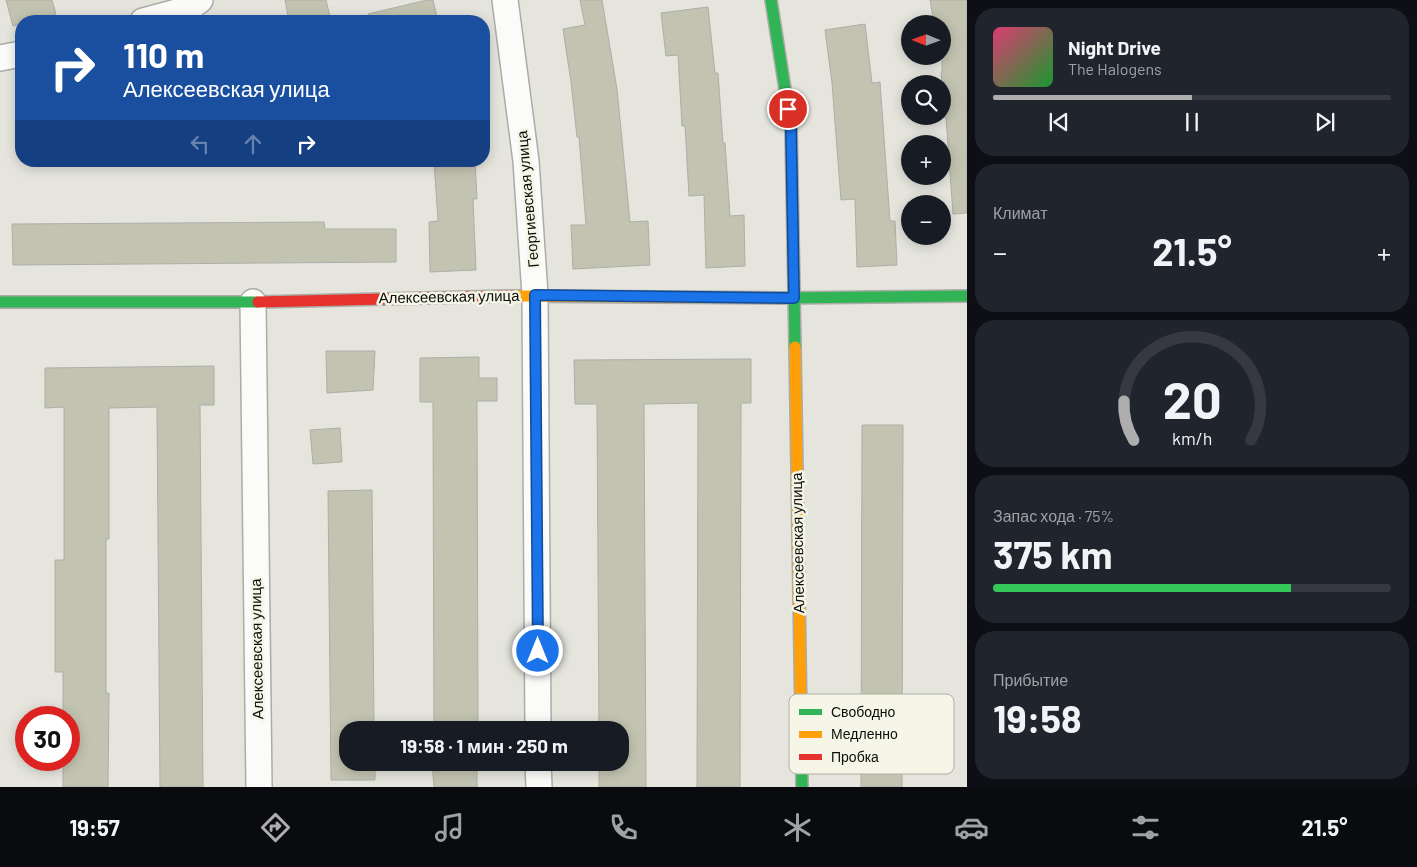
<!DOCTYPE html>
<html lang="ru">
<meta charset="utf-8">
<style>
:root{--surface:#171b24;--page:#20242c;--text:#f1f3f6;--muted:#9ea1a6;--line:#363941;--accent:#adaead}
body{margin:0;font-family:Barlow,sans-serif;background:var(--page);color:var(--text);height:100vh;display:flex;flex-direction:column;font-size:19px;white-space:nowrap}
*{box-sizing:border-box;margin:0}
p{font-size:16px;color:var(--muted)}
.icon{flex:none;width:28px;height:28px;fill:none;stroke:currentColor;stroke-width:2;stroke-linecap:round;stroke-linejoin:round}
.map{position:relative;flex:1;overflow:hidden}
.panel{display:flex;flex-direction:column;gap:8px;padding:8px;background:#0d0f14;width:450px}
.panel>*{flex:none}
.hud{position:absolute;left:15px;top:15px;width:475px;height:152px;border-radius:20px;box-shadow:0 2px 12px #0003;background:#1a4fa0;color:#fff;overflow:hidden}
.needle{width:32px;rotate:271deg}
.controls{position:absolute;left:901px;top:15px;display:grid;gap:10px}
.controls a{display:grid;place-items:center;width:50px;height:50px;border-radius:50%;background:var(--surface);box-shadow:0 2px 12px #0003;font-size:25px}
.speed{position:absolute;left:15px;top:706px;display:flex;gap:10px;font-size:25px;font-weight:700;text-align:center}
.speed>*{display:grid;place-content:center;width:65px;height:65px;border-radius:50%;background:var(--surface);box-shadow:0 2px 12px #0003;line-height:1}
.speed .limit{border:8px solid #d22;background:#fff;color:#111}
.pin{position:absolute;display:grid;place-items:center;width:42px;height:42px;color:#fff;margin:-21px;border:2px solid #fff;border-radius:50%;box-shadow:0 1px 5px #0007}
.me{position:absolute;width:55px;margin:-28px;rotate:0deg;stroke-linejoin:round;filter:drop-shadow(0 0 4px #0008)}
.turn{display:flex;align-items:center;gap:18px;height:105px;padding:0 25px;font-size:22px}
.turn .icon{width:65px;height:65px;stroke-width:2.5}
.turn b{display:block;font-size:35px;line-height:42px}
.lanes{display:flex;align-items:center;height:48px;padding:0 25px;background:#0003;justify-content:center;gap:25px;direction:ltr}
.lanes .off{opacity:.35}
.big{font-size:38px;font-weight:700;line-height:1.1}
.panel .tile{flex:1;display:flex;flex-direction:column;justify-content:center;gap:8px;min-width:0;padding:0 18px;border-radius:20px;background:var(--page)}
.panel .dial{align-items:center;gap:0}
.dial svg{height:130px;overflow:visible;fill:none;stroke:var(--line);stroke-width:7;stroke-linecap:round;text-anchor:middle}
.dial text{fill:var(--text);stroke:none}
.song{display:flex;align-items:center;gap:15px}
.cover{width:60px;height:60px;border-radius:8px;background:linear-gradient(135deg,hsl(340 70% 55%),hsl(130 70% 35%))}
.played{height:5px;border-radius:2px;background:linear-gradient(90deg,var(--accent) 50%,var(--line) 50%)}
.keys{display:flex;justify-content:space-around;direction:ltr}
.heat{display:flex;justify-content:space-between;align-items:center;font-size:28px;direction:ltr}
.charge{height:8px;border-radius:4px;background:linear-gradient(90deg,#34c759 75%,var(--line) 0)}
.trip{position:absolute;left:339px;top:721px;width:290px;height:50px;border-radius:20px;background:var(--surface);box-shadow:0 2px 12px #0003;font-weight:700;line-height:50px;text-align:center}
.tabs{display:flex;height:80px;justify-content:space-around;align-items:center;background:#090b0e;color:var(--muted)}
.tabs .icon{width:35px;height:35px}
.tabs .selected{color:var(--accent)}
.tabs b{font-size:22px;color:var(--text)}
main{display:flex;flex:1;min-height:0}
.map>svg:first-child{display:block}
.building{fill:#c2c3b0;stroke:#adaea8}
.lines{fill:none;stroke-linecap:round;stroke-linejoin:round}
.street-casing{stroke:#acaca7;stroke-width:28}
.fast-casing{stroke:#acaca7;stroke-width:14}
.slow-casing{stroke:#acaca7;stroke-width:14}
.jam-casing{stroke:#acaca7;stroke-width:14}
.street{stroke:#fbfbfa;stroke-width:25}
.fast{stroke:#30b455;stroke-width:11}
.slow{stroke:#ff9f0a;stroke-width:11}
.jam{stroke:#e5322d;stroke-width:11}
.route-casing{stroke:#114b97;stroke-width:12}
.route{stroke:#1a73e8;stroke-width:9}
.labels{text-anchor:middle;stroke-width:5;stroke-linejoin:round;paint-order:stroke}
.street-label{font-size:15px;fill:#0d0d09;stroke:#f5f6e8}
.key{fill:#f5f6e8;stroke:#afb0a5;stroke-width:1}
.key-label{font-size:14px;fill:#0d0d09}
</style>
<main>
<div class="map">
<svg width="967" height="787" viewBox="0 0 967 787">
<rect width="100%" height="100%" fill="#e5e5de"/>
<g class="building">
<path d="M6,0H52L56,14L31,21H21V24L13,26Z"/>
<path d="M285,0H326L331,21H289Z"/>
<path d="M427,0H433L438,21H369L368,14Z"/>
<path d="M580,0H602L617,89L630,222L648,221L650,265L573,269L571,225H586L579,137H577L571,82L563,29L585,25Z"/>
<path d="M930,0H967V213L953,214L946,118H945L941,72L942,71V24H934Z"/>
<path d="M708,7L715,73H718L723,143H725L730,216L744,215L745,266L706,268L704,195L689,196L685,126H682L678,55L666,56L661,13Z"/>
<path d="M865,24L872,83L880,82L890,221H895L897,265L857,267L855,199L841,200L832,83L825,30Z"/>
<path d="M434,161H475L477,199H473L476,270L430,272L429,222L438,221Z"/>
<path d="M324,222L325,229H396V262L13,265L12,224Z"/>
<path d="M326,351H375L373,390L327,393Z"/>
<path d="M479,357V378H497V401H477L478,730H434L433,402H420V358Z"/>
<path d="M751,359V403H741L740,787H697L698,403L644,404L646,787H599V762H620V730H599L597,404H575L574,360Z"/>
<path d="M214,366V405H200L203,787H160L157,407L109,408V539H106V693H109L108,787H63V760H69V718H63V672H55V560H64V407L45,408V368Z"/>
<path d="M862,425H903L902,787H861Z"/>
<path d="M340,428L342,462L313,464L310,430Z"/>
<path d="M372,490L374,730H348V762H375V780H331L328,491Z"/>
<path d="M432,762H477V787H434Z"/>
</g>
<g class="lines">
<defs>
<g id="street">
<path d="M505,0L526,161L535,295L538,730"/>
<path d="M143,21L188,9L200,0"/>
<path d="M0,58L21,54"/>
<path d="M253,302L259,787"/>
<path d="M538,762L539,787"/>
</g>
<g id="fast">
<path d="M771,0L791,127L795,347"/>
<path d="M781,298L967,296"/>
<path d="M0,302H258"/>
<path d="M801,717L802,787"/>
</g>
<g id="slow">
<path d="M515,296L781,298"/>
<path d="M795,347L801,717"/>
</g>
<path id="jam" d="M258,302L515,296"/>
</defs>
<use href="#street" class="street-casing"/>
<use href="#fast" class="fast-casing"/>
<use href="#slow" class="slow-casing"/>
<use href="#jam" class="jam-casing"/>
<use href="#street" class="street"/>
<use href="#fast" class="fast"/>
<use href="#slow" class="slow"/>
<use href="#jam" class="jam"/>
</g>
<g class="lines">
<defs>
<path id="route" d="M538,651L535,295L794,298L791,127L788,109"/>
</defs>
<use href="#route" class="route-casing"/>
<use href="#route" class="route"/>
</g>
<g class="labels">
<g class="street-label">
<text transform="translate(528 199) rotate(-95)" y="5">Георгиевская улица</text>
<text transform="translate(449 297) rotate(-1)" y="5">Алексеевская улица</text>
<text transform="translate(798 543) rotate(-91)" y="5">Алексеевская улица</text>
<text transform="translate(257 649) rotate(-91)" y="5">Алексеевская улица</text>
</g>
</g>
<rect x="789" y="694" width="165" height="80" rx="8" class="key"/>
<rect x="799" y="709" width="23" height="6" fill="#30b455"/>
<rect x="799" y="731" width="23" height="7" fill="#ff9f0a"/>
<rect x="799" y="754" width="23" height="6" fill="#e5322d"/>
<g class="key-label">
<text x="831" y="717">Свободно</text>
<text x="831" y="739">Медленно</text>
<text x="831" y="762">Пробка</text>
</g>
</svg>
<div class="controls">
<a><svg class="needle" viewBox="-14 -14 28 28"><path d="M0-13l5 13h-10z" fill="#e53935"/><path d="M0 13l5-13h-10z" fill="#9ea1a6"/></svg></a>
<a><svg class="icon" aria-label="search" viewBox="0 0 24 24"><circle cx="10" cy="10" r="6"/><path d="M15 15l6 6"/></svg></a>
<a>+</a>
<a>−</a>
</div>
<div class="speed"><div class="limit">30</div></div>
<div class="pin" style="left:788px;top:109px;background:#d93025"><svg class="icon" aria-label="arrive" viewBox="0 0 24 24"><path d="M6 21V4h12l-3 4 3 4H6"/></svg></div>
<svg class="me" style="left:538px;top:651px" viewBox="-20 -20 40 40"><circle r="17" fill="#1a73e8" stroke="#fff" stroke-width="3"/><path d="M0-11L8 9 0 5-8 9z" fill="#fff"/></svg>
<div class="trip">19:58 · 1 мин · 250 m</div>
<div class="hud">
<div class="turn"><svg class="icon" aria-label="right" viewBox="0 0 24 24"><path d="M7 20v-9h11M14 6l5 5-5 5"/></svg><div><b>110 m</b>Алексеевская улица</div></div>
<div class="lanes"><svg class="icon off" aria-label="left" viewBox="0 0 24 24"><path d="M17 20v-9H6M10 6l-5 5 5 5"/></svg><svg class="icon off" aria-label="ahead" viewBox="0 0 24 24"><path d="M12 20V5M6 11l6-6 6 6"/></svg><svg class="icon" aria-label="right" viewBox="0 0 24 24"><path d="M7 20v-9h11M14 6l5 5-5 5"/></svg></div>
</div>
</div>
<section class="panel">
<div class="tile">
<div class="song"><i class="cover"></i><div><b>Night Drive</b><p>The Halogens</p></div></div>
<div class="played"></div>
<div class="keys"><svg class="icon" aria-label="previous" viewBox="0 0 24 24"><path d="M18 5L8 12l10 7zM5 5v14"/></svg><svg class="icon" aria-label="pause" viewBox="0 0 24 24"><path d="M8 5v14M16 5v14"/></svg><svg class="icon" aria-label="next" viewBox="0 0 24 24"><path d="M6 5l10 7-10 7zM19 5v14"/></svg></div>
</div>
<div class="tile"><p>Климат</p>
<div class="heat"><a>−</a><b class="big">21.5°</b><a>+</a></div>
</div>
<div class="tile dial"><svg viewBox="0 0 100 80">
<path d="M14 69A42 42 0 1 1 86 69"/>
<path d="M14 69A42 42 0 0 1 8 45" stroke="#adaead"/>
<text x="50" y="56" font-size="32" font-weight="700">20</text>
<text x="50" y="72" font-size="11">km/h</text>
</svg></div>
<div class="tile"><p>Запас хода · 75%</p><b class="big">375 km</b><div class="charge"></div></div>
<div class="tile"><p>Прибытие</p><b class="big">19:58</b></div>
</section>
</main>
<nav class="tabs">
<b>19:57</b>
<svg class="icon selected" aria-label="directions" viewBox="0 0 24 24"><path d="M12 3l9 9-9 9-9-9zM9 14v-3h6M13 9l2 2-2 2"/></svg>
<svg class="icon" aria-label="music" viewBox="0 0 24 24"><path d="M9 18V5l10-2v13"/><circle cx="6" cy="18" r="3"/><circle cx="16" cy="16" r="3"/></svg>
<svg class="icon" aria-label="phone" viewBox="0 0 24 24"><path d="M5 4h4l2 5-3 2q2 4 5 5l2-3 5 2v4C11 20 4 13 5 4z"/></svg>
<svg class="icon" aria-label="climate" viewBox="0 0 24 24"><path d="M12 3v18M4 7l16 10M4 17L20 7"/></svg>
<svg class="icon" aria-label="car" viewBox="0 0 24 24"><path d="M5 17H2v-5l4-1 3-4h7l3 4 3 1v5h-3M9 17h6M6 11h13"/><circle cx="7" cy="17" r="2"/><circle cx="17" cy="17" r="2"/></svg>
<svg class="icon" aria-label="filters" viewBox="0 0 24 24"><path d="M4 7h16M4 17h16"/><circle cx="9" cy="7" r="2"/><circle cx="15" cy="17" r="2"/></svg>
<b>21.5°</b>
</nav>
